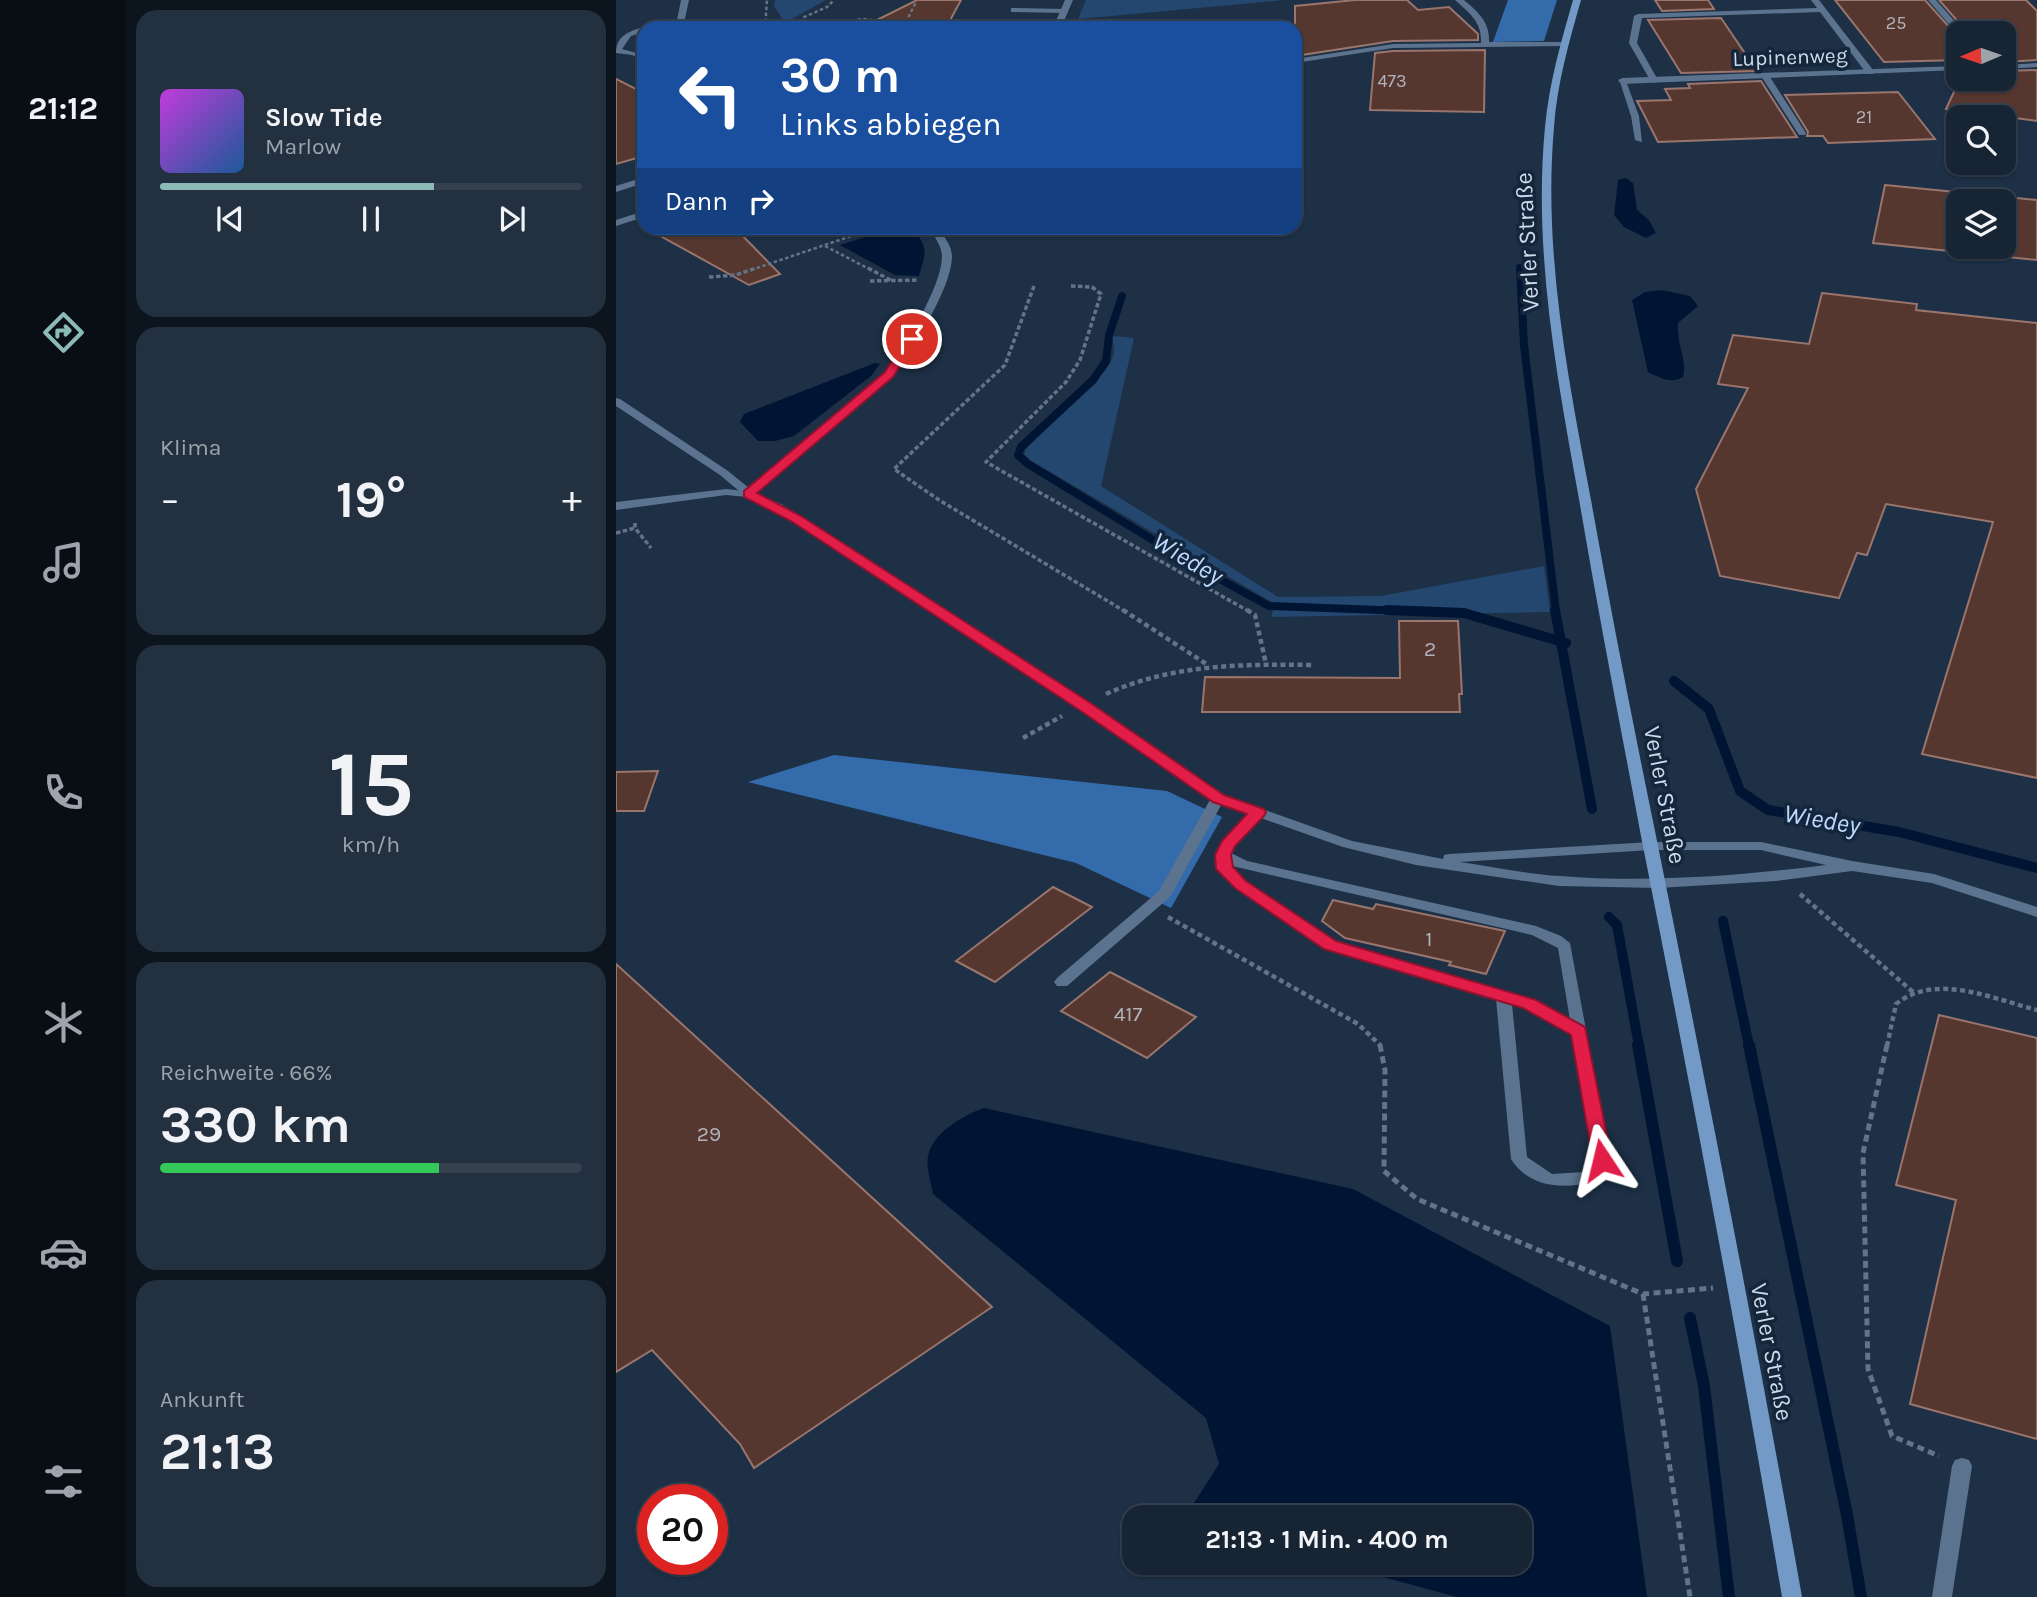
<!DOCTYPE html>
<html lang="de">
<meta charset="utf-8">
<style>
:root{--surface:#162434;--page:#233040;--text:#f1f3f6;--muted:#9ea4ac;--line:#35414f;--accent:#8bbbb9}
body{margin:0;font-family:Karla,sans-serif;background:var(--page);color:var(--text);height:100vh;display:flex;flex-direction:column;font-size:26px;white-space:nowrap}
*{box-sizing:border-box;margin:0}
p{font-size:23px;color:var(--muted)}
.icon{flex:none;width:38px;height:38px;fill:none;stroke:currentColor;stroke-width:2;stroke-linecap:round;stroke-linejoin:round}
.map{position:relative;flex:1;overflow:hidden}
.side{display:flex;flex-direction:column;gap:10px;padding:10px;background:#0c141d;width:490px}
.side>*{flex:none}
.banner{position:absolute;left:21px;top:21px;width:665px;height:214px;border-radius:21px;box-shadow:0 2px 5px #0004,0 0 0 2px var(--line);background:#1a4fa0;color:#fff;overflow:hidden}
.needle{width:46px;rotate:268deg}
.fabs{position:absolute;left:1330px;top:21px;display:grid;gap:14px}
.fabs a{display:grid;place-items:center;width:70px;height:70px;border-radius:14px;background:var(--surface);box-shadow:0 2px 5px #0004,0 0 0 2px var(--line);font-size:35px}
.speed{position:absolute;left:21px;top:1484px;display:flex;gap:14px;font-size:35px;font-weight:700;text-align:center}
.speed>*{display:grid;place-content:center;width:91px;height:91px;border-radius:50%;background:var(--surface);box-shadow:0 2px 5px #0004,0 0 0 2px var(--line);line-height:1}
.speed .limit{border:10px solid #d22;background:#fff;color:#111}
.pin{position:absolute;display:grid;place-items:center;width:60px;height:60px;color:#fff;margin:-30px;border:4px solid #fff;border-radius:50%;box-shadow:0 2px 7px #0007}
.me{position:absolute;width:77px;margin:-38px;rotate:350deg;stroke-linejoin:round;filter:drop-shadow(0 0 5px #0008)}
.turn{display:flex;align-items:center;gap:24px;height:147px;padding:0 28px;font-size:32px}
.turn .icon{width:91px;height:91px;stroke-width:2.5}
.turn b{display:block;font-size:49px;line-height:60px}
.then{display:flex;align-items:center;height:66px;padding:0 28px;background:#0003;gap:14px;font-size:26px}
.big{font-size:52px;font-weight:700;line-height:1.1}
.side .tile{flex:1;display:flex;flex-direction:column;justify-content:center;gap:10px;min-width:0;padding:0 24px;border-radius:21px;background:var(--page)}
.side .dial{align-items:center;gap:0}
.dial b{font-size:91px;line-height:1}
.song{display:flex;align-items:center;gap:21px}
.cover{width:84px;height:84px;border-radius:10px;background:linear-gradient(135deg,hsl(290 70% 55%),hsl(210 70% 35%))}
.played{height:7px;border-radius:4px;background:linear-gradient(90deg,var(--accent) 65%,var(--line) 65%)}
.keys{display:flex;justify-content:space-around;direction:ltr}
.heat{display:flex;justify-content:space-between;align-items:center;font-size:38px;direction:ltr}
.charge{height:10px;border-radius:5px;background:linear-gradient(90deg,#34c759 66%,var(--line) 0)}
.trip{position:absolute;left:506px;top:1505px;width:410px;height:70px;border-radius:21px;background:var(--surface);box-shadow:0 2px 5px #0004,0 0 0 2px var(--line);font-weight:700;line-height:70px;text-align:center}
main{display:flex;flex:1;min-height:0}
.dock{display:flex;flex-direction:column;width:126px;justify-content:space-around;align-items:center;background:#090e15;color:var(--muted)}
.dock .icon{width:49px;height:49px}
.dock .active{color:var(--accent)}
.dock b{font-size:32px;color:var(--text)}
.map>svg:first-child{display:block}
.green{fill:#244770}
.forest{fill:#336bab}
.water{fill:#001534}
.lines{fill:none;stroke-linecap:round;stroke-linejoin:round}
.stream-far2{stroke:#001534;stroke-width:8}
.stream-far1{stroke:#001534;stroke-width:10}
.stream{stroke:#001534;stroke-width:12}
.building{fill:#563730;stroke:#99756d;stroke-width:2;fill-rule:evenodd}
.path-far3{stroke:#647487;stroke-width:2.5;stroke-dasharray:3.5 2.5;stroke-linecap:butt}
.path-far2{stroke:#647487;stroke-width:3.5;stroke-dasharray:4.5 2.5;stroke-linecap:butt}
.path-far1{stroke:#647487;stroke-width:4.5;stroke-dasharray:5 3.5;stroke-linecap:butt}
.path{stroke:#647487;stroke-width:5;stroke-dasharray:7 4.5;stroke-linecap:butt}
.service{fill:#5b738f;fill-rule:evenodd}
.minor{fill:#5b738f;fill-rule:evenodd}
.secondary{fill:#7399c6;fill-rule:evenodd}
.route{fill:#e11d48;stroke:#92132f;stroke-width:2}
.labels{text-anchor:middle;stroke-width:7;stroke-linejoin:round;paint-order:stroke}
.far-number-label{font-size:18px;fill:#b1b2bc}
.far-street-label{font-size:21px;fill:#cfdbea;stroke:#14263c}
.number-label{font-size:21px;fill:#b1b2bc}
.street-label{font-size:24px;fill:#cfdbea;stroke:#14263c}
.water-label{font-size:26px;font-style:italic;fill:#bedbff;stroke:#14263c}
</style>
<main>
<nav class="dock">
<b>21:12</b>
<svg class="icon active" aria-label="directions" viewBox="0 0 24 24"><path d="M12 3l9 9-9 9-9-9zM9 14v-3h6M13 9l2 2-2 2"/></svg>
<svg class="icon" aria-label="music" viewBox="0 0 24 24"><path d="M9 18V5l10-2v13"/><circle cx="6" cy="18" r="3"/><circle cx="16" cy="16" r="3"/></svg>
<svg class="icon" aria-label="phone" viewBox="0 0 24 24"><path d="M5 4h4l2 5-3 2q2 4 5 5l2-3 5 2v4C11 20 4 13 5 4z"/></svg>
<svg class="icon" aria-label="climate" viewBox="0 0 24 24"><path d="M12 3v18M4 7l16 10M4 17L20 7"/></svg>
<svg class="icon" aria-label="car" viewBox="0 0 24 24"><path d="M5 17H2v-5l4-1 3-4h7l3 4 3 1v5h-3M9 17h6M6 11h13"/><circle cx="7" cy="17" r="2"/><circle cx="17" cy="17" r="2"/></svg>
<svg class="icon" aria-label="filters" viewBox="0 0 24 24"><path d="M4 7h16M4 17h16"/><circle cx="9" cy="7" r="2"/><circle cx="15" cy="17" r="2"/></svg>
</nav>
<section class="side">
<div class="tile">
<div class="song"><i class="cover"></i><div><b>Slow Tide</b><p>Marlow</p></div></div>
<div class="played"></div>
<div class="keys"><svg class="icon" aria-label="previous" viewBox="0 0 24 24"><path d="M18 5L8 12l10 7zM5 5v14"/></svg><svg class="icon" aria-label="pause" viewBox="0 0 24 24"><path d="M8 5v14M16 5v14"/></svg><svg class="icon" aria-label="next" viewBox="0 0 24 24"><path d="M6 5l10 7-10 7zM19 5v14"/></svg></div>
</div>
<div class="tile"><p>Klima</p>
<div class="heat"><a>−</a><b class="big">19°</b><a>+</a></div>
</div>
<div class="tile dial"><b>15</b><p>km/h</p></div>
<div class="tile"><p>Reichweite · 66%</p><b class="big">330 km</b><div class="charge"></div></div>
<div class="tile"><p>Ankunft</p><b class="big">21:13</b></div>
</section>
<div class="map">
<svg width="1421" height="1597" viewBox="0 0 1421 1597">
<rect width="100%" height="100%" fill="#1d3046"/>
<g class="green">
<path d="M159,0H210L169,23L158,6Z"/>
<path d="M470,0H669L462,19Z"/>
<path d="M496,336L518,338L485,486L662,597L765,596L928,566L934,612L655,617L659,604L414,460L408,454L411,448L489,371C498,358 500,352 496,336Z"/>
</g>
<g class="forest">
<path d="M892,0H941L928,41L877,42Z"/>
<path d="M218,755L551,791L606,817L555,908L460,863L132,782Z"/>
</g>
<g class="water">
<path d="M1010,178L1017,183L1021,210L1033,220L1040,233L1030,238L1008,227L998,215L1002,180Z"/>
<path d="M277,228H296C313,248 310,252 303,276L279,275L224,245Z"/>
<path d="M1046,290L1074,296L1082,306L1062,323C1060,342 1072,363 1067,377C1055,384 1044,378 1032,372L1016,300L1029,292Z"/>
<path d="M259,363L264,364L255,376L178,436L159,441H142L124,422L128,414Z"/>
<path d="M368,1108L737,1189L994,1326L1031,1597H841L715,1563H903V1517H569L603,1464L590,1418L317,1194C315,1183 310,1167 312,1156C317,1132 348,1115 368,1108Z"/>
</g>
<g class="lines">
<g class="stream-far2">
<path d="M904,268L908,345L940,612"/>
<path d="M506,296L493,335L490,361L477,380L405,447L402,455L412,464L578,565L653,606L820,612"/>
</g>
<g class="stream-far1">
<path d="M771,610L848,613L950,643"/>
<path d="M939,610L976,809"/>
<path d="M1058,681L1093,709L1124,791L1152,810L1283,832L1421,868"/>
<path d="M993,917L1001,925L1023,1046"/>
<path d="M1107,921L1133,1046"/>
</g>
<g class="stream">
<path d="M1022,1045L1061,1261"/>
<path d="M1133,1045L1231,1515L1245,1597"/>
<path d="M1074,1318L1088,1386L1113,1597"/>
</g>
</g>
<g class="building">
<path d="M301,0H345L331,26L253,24Z"/>
<path d="M739,0H791L802,10L833,7L862,34V40L777,41L679,56V6Z"/>
<path d="M1039,0H1092L1098,9L1046,11Z"/>
<path d="M1219,0H1309L1342,37V60L1268,62Z"/>
<path d="M1323,0H1410L1421,11V60L1388,62V33H1352Z"/>
<path d="M1105,18L1141,71L1065,73L1032,20Z"/>
<path d="M869,50L868,112L754,110L759,53L777,51Z"/>
<path d="M1421,70V121L1330,109L1344,79H1388V71Z"/>
<path d="M0,79L28,93V156L0,164Z"/>
<path d="M1145,81L1181,137L1042,142L1021,101L1055,100L1049,89L1074,88L1072,84Z"/>
<path d="M1282,92L1319,139L1212,143L1207,136H1191L1192,132L1169,95Z"/>
<path d="M1269,185L1421,200V260L1257,243ZM1342,201H1388V247H1342Z"/>
<path d="M30,228H119L164,274L133,285Z"/>
<path d="M1206,293L1301,304L1300,310L1421,323V778L1306,754L1377,522L1270,504L1251,555L1241,553L1223,598L1104,576L1080,489L1132,388L1102,384L1117,335L1193,344Z"/>
<path d="M783,621H842L846,694H843L844,712H586L589,677L784,678Z"/>
<path d="M42,771L28,811H0V772Z"/>
<path d="M437,887L476,907L379,982L340,961Z"/>
<path d="M717,900L757,909L760,904L889,931L870,974L833,965L835,962L729,938L706,921Z"/>
<path d="M0,964L376,1307L138,1468L124,1444L36,1350L0,1372Z"/>
<path d="M494,972L580,1017L531,1058L445,1011Z"/>
<path d="M1323,1015L1421,1038V1439L1294,1404L1340,1200L1280,1185Z"/>
</g>
<g class="lines">
<g class="path-far3">
<path d="M190,26L186,24V18L211,7L218,0"/>
<path d="M149,28L151,0"/>
<path d="M188,28L247,19L287,24"/>
<path d="M287,28L300,2"/>
<path d="M346,235L359,233"/>
<path d="M209,246L255,270"/>
<path d="M135,270L259,228"/>
</g>
<g class="path-far2">
<path d="M252,268L276,281"/>
<path d="M93,277L120,275L140,268"/>
<path d="M254,281L303,280"/>
<path d="M418,286L389,365L278,469L323,500L510,612"/>
<path d="M455,286L476,287L485,294L464,360L450,382L370,462L634,612"/>
<path d="M19,523V528L35,548"/>
<path d="M0,533L19,528"/>
</g>
<g class="path-far1">
<path d="M507,610L592,665"/>
<path d="M631,610L639,615L650,664"/>
<path d="M490,694C557,664 625,664 698,665"/>
<path d="M407,738L446,716"/>
<path d="M1184,894L1297,992"/>
<path d="M552,917L742,1024L765,1046"/>
<path d="M1271,1046L1280,1004C1320,972 1377,999 1421,1010"/>
</g>
<g class="path">
<path d="M764,1045L769,1070L768,1171L801,1199L1027,1294L1097,1288"/>
<path d="M1271,1045L1247,1153L1252,1369L1276,1436L1323,1456"/>
<path d="M1027,1294L1074,1597"/>
</g>
<g class="service">
<path d="M65,0H73L68,23L58,28H39L61,20Z"/>
<path d="M839,0H848C862,12 874,22 873,42H947L951,44L947,46L777,48L679,63V59L777,44L865,43C866,21 853,13 839,0Z"/>
<path d="M1195,0H1203L1257,70V74H1251L1204,12L1026,18L1021,43L1042,80L1038,83L1034,80L1013,43L1018,16L1022,14L1201,8Z"/>
<path d="M1312,0H1320L1349,33L1342,35Z"/>
<path d="M398,8L448,9L452,11L448,13L395,12V8Z"/>
<path d="M28,27L31,28H28V32L15,36L6,49L28,55V60L16,55L0,53C0,36 13,31 28,27Z"/>
<path d="M1146,74H1152L1190,133L1189,135H1183L1145,76Z"/>
<path d="M1003,79L1010,81L1023,116L1026,142L1019,140L1015,116Z"/>
<path d="M28,177V183L0,192V186Z"/>
<path d="M28,211V217L0,226V220Z"/>
<path d="M313,228H322C328,236 336,246 336,257C335,290 296,349 277,376L137,496H129L104,475L0,406V398L4,399L112,471L133,488L269,372C288,346 325,289 326,257C326,246 318,236 313,228Z"/>
<path d="M602,794L609,798L554,897L451,986H441L438,982L441,978L543,891L595,798Z"/>
<path d="M642,808L649,812L618,847L615,853L631,861L920,926L945,936L954,943L994,1160L979,1181C949,1190 913,1188 895,1159L880,999L709,948L620,888L602,869L600,855L606,842L637,809ZM616,866L916,935L942,948L954,1020L919,1000L719,942L630,882ZM896,1004L907,1008L957,1035L977,1159L968,1172L936,1174L911,1157Z"/>
<path d="M1346,1458L1353,1460L1356,1466L1336,1597H1316L1336,1466L1339,1460Z"/>
</g>
<g class="minor">
<path d="M449,0H457L445,28H437Z"/>
<path d="M1421,63V67L1388,69V65Z"/>
<path d="M1342,66V70L1006,84L1002,81L1006,78Z"/>
<path d="M110,489L137,492L165,504L473,703L607,795L736,841L827,859L828,855L833,854L1035,842H1145L1236,861L1318,874L1421,907V917L1316,883L1236,871L1160,881L1042,888L943,886L800,865L727,847L597,801L463,709L157,508L131,497L110,495L0,510V502ZM1035,850H1145L1210,865C1123,876 1032,883 944,876C911,874 877,867 844,862Z"/>
</g>
<path class="secondary" d="M957,0H965C953,42 941,84 938,127C927,253 952,377 975,500C995,612 1017,724 1040,836C1091,1089 1141,1343 1186,1597H1166C1123,1342 1075,1089 1025,836C1004,724 982,612 963,499C941,377 917,252 929,127C933,83 945,42 957,0Z"/>
</g>
<path class="route" d="M291,336L301,339L277,377L141,493L185,516L473,702L608,795L648,809L650,812L648,816L619,846L615,855L617,867L630,881L720,941L920,1000L969,1027L996,1160L993,1165H980L977,1160L955,1035L907,1008L708,949L619,888L600,869L599,855L606,841L631,814L597,802L462,709L175,521L128,497V491L269,372Z"/>
<g class="labels">
<g class="far-number-label">
<text x="1280" y="29">25</text>
<text x="776" y="87">473</text>
<text x="1248" y="123">21</text>
</g>
<g class="far-street-label">
<text transform="translate(1174 57) rotate(-2)" y="7">Lupinenweg</text>
</g>
<g class="number-label">
<text x="814" y="656">2</text>
<text x="813" y="946">1</text>
<text x="512" y="1021">417</text>
<text x="93" y="1141">29</text>
</g>
<g class="street-label">
<text transform="translate(911 242) rotate(-93)" y="8">Verler Straße</text>
<text transform="translate(1049 795) rotate(79)" y="8">Verler Straße</text>
<text transform="translate(1156 1352) rotate(79)" y="8">Verler Straße</text>
</g>
<g class="water-label">
<text transform="translate(572 558) rotate(31)" y="9">Wiedey</text>
<text transform="translate(1206 819) rotate(10)" y="9">Wiedey</text>
</g>
</g>
</svg>
<div class="fabs">
<a><svg class="needle" viewBox="-14 -14 28 28"><path d="M0-13l5 13h-10z" fill="#e53935"/><path d="M0 13l5-13h-10z" fill="#9ea4ac"/></svg></a>
<a><svg class="icon" aria-label="search" viewBox="0 0 24 24"><circle cx="10" cy="10" r="6"/><path d="M15 15l6 6"/></svg></a>
<a><svg class="icon" aria-label="layers" viewBox="0 0 24 24"><path d="M12 4l9 5-9 5-9-5zM3 14l9 5 9-5"/></svg></a>
</div>
<div class="speed"><div class="limit">20</div></div>
<div class="pin" style="left:296px;top:339px;background:#d93025"><svg class="icon" aria-label="arrive" viewBox="0 0 24 24"><path d="M6 21V4h12l-3 4 3 4H6"/></svg></div>
<svg class="me" style="left:986px;top:1160px" viewBox="-20 -20 40 40"><path d="M0-17L14 15 0 8-14 15z" fill="#e11d48" stroke="#fff" stroke-width="4"/></svg>
<div class="trip">21:13 · 1 Min. · 400 m</div>
<div class="banner">
<div class="turn"><svg class="icon" aria-label="left" viewBox="0 0 24 24"><path d="M17 20v-9H6M10 6l-5 5 5 5"/></svg><div><b>30 m</b>Links abbiegen</div></div>
<div class="then">Dann<svg class="icon" aria-label="right" viewBox="0 0 24 24"><path d="M7 20v-9h11M14 6l5 5-5 5"/></svg></div>
</div>
</div>
</main>
